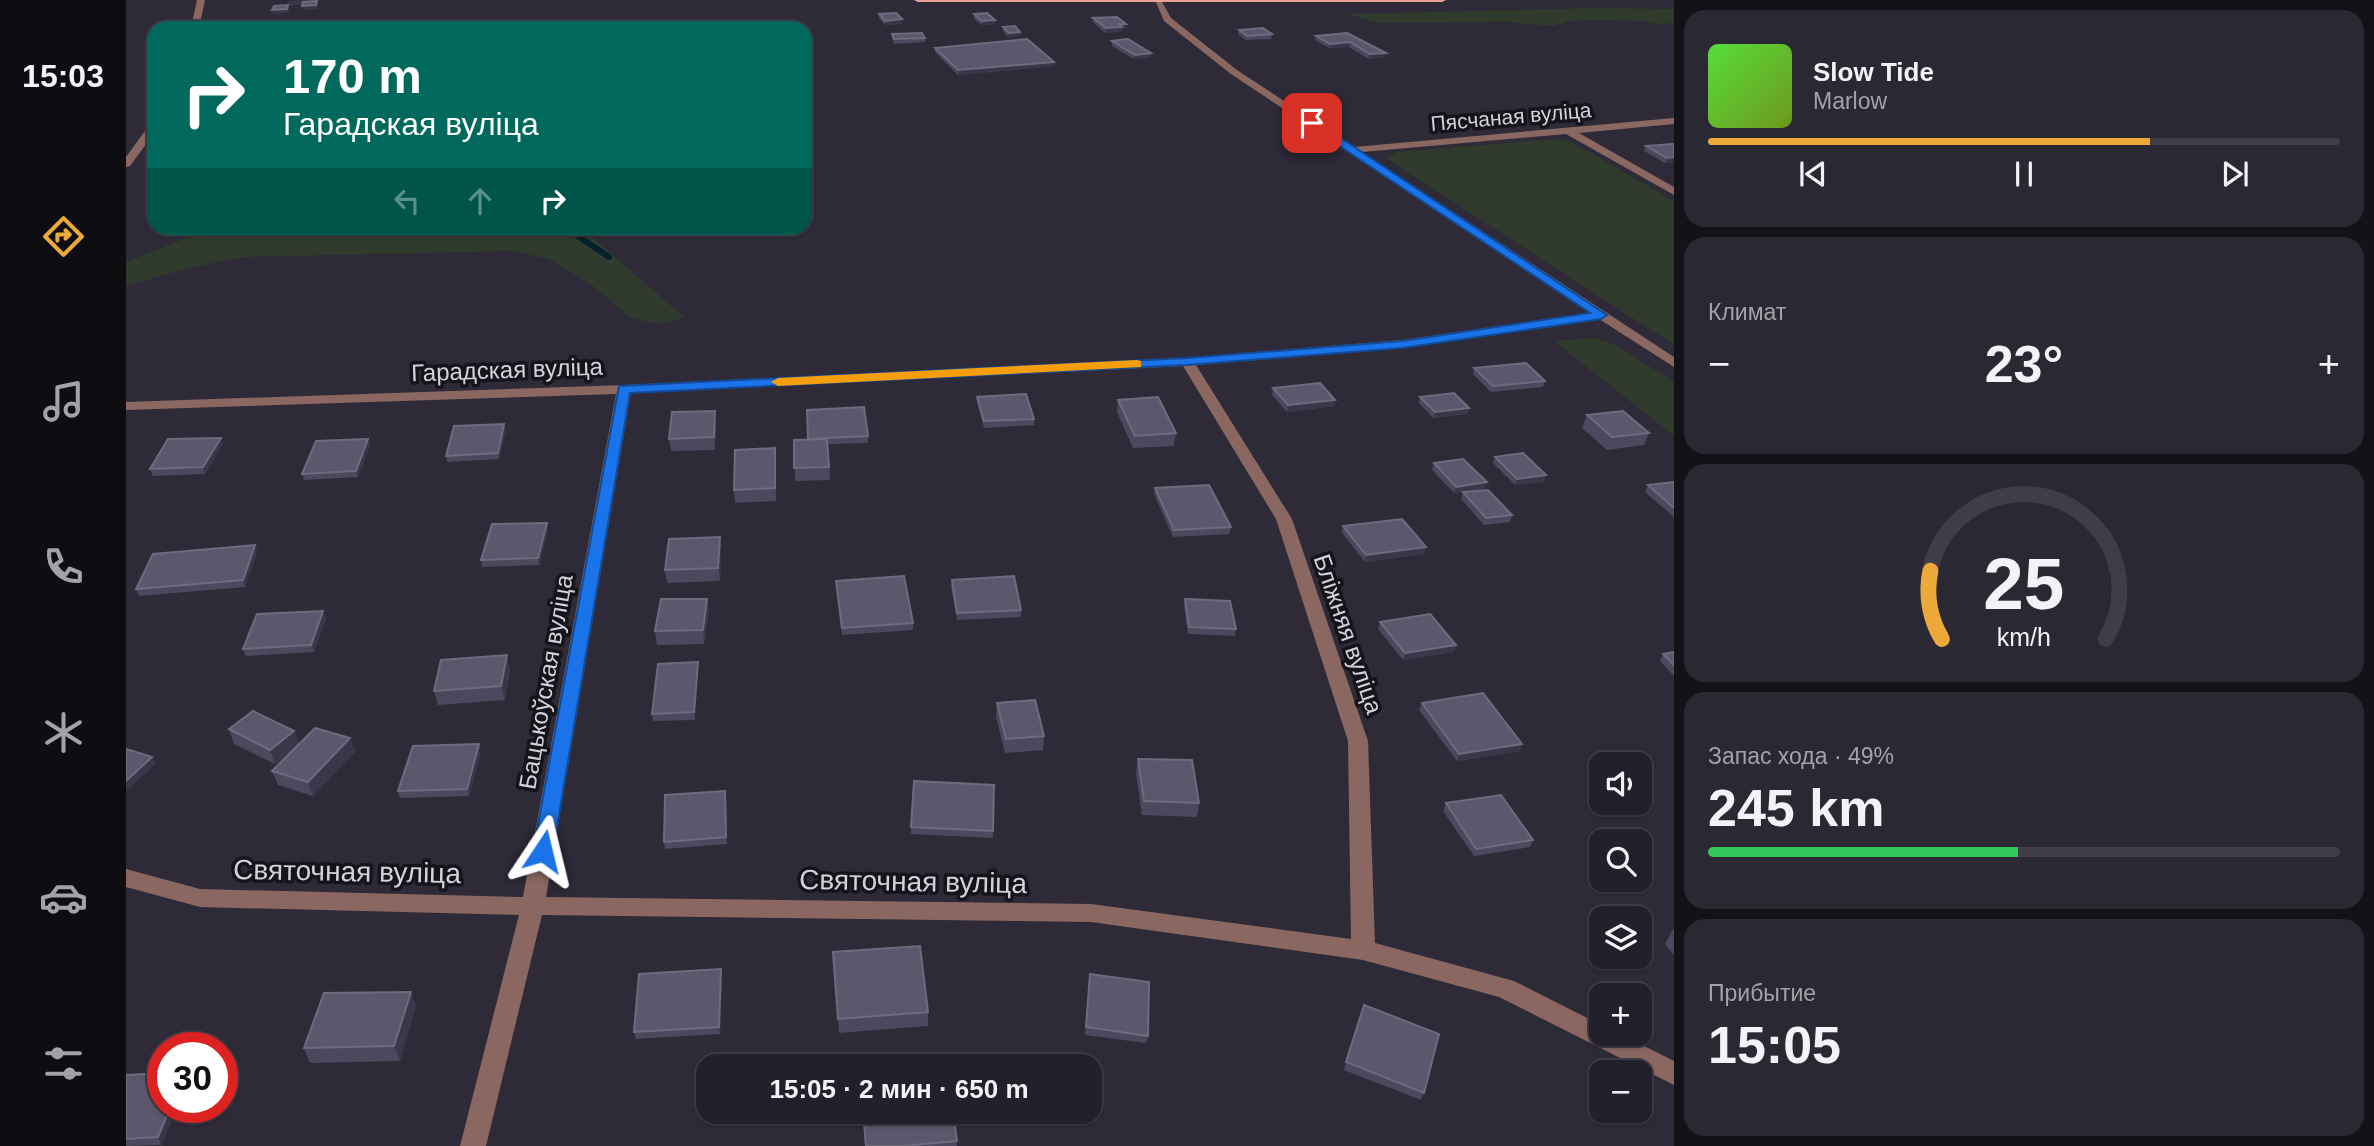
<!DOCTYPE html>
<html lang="ru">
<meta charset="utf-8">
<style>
:root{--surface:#22202a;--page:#2a2832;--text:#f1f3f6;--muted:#a2a3a8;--line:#3f3e47;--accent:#eca93a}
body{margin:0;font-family:Helvetica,sans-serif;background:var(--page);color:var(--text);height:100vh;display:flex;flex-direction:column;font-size:26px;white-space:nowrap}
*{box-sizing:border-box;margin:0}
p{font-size:23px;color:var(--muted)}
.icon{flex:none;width:38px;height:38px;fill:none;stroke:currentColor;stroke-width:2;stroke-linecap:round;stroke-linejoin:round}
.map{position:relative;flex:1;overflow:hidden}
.panel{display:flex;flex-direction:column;gap:10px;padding:10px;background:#131217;width:700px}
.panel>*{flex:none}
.hud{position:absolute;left:21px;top:21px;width:665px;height:214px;border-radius:21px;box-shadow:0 2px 5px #0004,0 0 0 2px var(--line);background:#00695c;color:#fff;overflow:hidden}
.fabs{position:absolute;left:1463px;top:752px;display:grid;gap:14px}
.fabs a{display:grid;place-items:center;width:63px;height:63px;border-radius:14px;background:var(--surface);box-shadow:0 2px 5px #0004,0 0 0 2px var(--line);font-size:35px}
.speed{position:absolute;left:21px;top:1032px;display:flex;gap:14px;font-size:35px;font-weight:700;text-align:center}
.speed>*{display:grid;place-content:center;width:91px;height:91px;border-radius:50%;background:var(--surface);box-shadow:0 2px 5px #0004,0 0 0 2px var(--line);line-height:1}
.speed .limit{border:10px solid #d22;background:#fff;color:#111}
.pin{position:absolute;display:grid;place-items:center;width:60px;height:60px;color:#fff;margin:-30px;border-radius:14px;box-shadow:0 4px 10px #0006}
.me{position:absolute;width:77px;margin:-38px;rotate:10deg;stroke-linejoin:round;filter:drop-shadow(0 0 5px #0008)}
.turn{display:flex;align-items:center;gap:24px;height:147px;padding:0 21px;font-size:32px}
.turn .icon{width:91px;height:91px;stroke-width:2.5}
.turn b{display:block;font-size:49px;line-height:60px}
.lanes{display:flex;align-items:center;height:66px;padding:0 21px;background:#0003;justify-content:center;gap:35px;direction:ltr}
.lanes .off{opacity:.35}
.big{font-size:52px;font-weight:800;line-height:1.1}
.panel .tile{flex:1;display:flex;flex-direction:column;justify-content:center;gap:10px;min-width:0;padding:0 24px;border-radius:21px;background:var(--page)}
.panel .dial{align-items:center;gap:0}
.dial svg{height:182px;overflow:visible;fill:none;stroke:var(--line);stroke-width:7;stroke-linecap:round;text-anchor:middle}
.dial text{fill:var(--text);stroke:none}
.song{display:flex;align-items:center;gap:21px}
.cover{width:84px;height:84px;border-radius:10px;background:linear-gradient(135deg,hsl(110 70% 55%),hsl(80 70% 35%))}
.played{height:7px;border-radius:4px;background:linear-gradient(90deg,var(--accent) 70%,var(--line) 70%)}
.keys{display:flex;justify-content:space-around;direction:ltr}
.heat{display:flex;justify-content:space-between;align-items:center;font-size:38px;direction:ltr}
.charge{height:10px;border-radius:5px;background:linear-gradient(90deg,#34c759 49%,var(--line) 0)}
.trip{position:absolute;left:570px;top:1054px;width:406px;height:70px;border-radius:21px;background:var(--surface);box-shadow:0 2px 5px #0004,0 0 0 2px var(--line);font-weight:800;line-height:70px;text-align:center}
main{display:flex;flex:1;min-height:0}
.menu{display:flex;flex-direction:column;width:126px;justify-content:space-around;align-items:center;background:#0e0d11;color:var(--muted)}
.menu .icon{width:49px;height:49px}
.menu .current{color:var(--accent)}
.menu b{font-size:32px;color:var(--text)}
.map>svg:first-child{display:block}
.green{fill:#303b2d}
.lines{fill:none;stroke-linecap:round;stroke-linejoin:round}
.stream{stroke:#02222b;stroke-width:6}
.minor{fill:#8a6861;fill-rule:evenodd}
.major{fill:#e7a295;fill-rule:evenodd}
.wall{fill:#4e485e}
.shaded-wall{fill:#3b3649}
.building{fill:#5c576c;stroke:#6f6a7d;stroke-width:2}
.route{fill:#1a73e8;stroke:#114b97;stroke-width:2}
.slow{fill:#f59e0b}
.labels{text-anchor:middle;stroke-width:7;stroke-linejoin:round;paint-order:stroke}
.far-street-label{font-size:21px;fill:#d3d1db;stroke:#15141a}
.street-label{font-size:24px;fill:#d3d1db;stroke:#15141a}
.near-street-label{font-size:28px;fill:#d3d1db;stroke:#15141a}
</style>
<main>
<nav class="menu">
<b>15:03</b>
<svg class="icon current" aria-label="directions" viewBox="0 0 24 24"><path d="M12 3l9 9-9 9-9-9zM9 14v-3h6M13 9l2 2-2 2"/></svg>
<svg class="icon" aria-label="music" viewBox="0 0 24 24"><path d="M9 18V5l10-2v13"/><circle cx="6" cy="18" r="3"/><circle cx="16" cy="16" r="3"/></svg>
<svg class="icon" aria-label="phone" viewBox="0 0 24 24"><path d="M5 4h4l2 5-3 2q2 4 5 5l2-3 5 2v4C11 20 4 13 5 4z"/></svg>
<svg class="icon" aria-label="climate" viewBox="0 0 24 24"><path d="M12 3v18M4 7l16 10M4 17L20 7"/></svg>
<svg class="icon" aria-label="car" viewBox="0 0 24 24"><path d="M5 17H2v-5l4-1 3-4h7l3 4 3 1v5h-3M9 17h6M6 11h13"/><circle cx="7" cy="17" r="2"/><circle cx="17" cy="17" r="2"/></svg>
<svg class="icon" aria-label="filters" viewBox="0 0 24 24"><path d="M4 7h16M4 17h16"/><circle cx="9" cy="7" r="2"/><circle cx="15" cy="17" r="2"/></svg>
</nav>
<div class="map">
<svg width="1548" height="1146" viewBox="0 0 1548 1146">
<rect width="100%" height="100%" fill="#2e2a38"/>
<g class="green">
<path d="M1471,8L1548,9V22L1536,25L1518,21L1472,20L1442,21L1427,26L1381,22L1252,23L1221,14Z"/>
<path d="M1431,139L1446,142L1548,201V345L1260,158L1271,152Z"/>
<path d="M85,228H456L559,318L534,324L505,318L467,286L423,259L386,251L117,257L59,269L0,286V262Z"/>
<path d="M1467,338L1490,345L1548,382V436L1428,341Z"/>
</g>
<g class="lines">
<path class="stream" d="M440,228L483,257"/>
<g class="minor">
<path d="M71,0H79L73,28H65Z"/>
<path d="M1029,0H1035L1045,18L1111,70L1228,147L1548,118V124L1453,133L1548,187V195L1440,134L1236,152L1548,357V367L1473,319L1276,348L1070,365L1166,519L1242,741L1249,943L1388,981L1475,1025V1034H1494L1548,1061V1085L1373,997L1237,960L965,922L416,915L360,1146H334L393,915L74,907L0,887V869L74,889L397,897L490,394L0,410V402L498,385L1061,358L1276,340L1463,313L1105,74L1038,21ZM1057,366L1150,519L1222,741L1225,939L965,904L420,897L505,393Z"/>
<path d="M28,123V133L4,166L0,167V157L24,124Z"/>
</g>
<path class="major" d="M788,0H1320L1316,2H792Z"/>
</g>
<g class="wall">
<path d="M753,14L776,24L759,25L753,18Z"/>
<path d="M848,14L869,20V24L856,25L848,19Z"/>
<path d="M967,18L1000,24V28H996V31L979,33L967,22Z"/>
<path d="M877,27L894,32V36L882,37L877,31Z"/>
<path d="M1113,30L1146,34L1145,39L1120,40L1112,34Z"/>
<path d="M1221,33L1259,57L1243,59L1223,47L1203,48L1189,40L1190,36Z"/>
<path d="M766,34L799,38V42L768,44L766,38Z"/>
<path d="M986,41L1025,57L1008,59L986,46Z"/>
<path d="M809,48L928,62V66L832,75L809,52Z"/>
<path d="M1548,145V162L1539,163L1518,151L1520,146Z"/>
<path d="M1348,368L1419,381L1417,387L1365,392L1347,374Z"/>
<path d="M1147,388L1209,400L1208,406L1161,412L1146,395Z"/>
<path d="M851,397L908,419V425L858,428L851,403Z"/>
<path d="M1294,397L1343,408L1341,414L1307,418L1293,403Z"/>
<path d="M992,400L1050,433L1048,446L1007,448L991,412Z"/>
<path d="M1461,415L1523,433L1518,445L1481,450L1456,428Z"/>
<path d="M590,423L589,450L545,451L543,439Z"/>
<path d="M378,424L380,430L373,459L321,462L320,456Z"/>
<path d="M742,436V443L702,444L704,480L669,481L668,440Z"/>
<path d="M242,439L244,445L232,477L178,480L176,474Z"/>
<path d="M97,444L79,474L27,476L24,469Z"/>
<path d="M649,448L650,501L609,503L608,490Z"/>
<path d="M1369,457L1420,475L1417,482L1389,485L1367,463Z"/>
<path d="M1308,463L1359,489L1328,493L1306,470Z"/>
<path d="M1548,482V517L1519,492L1522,485Z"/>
<path d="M1029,488L1105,527L1103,534L1047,537L1028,494Z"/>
<path d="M1337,492L1386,515L1384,522L1358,525L1335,499Z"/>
<path d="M1217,526L1300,547L1298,554L1239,562L1216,533Z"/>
<path d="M422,530L413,565L356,567L355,560Z"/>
<path d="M594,537L595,551L594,581L541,583L539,570Z"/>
<path d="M129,545L131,552L119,587L13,596L10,589Z"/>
<path d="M826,580L895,610V617L831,620L825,587Z"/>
<path d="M710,581L787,623V630L716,635Z"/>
<path d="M581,599L583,612L578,644L531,645L529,631Z"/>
<path d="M1059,599L1110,629L1109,636L1062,634L1058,606Z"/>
<path d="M200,618L188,652L120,656L117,649Z"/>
<path d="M1254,622L1330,645L1328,652L1277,660L1252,629Z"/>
<path d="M1548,652V676L1534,661L1537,654Z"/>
<path d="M572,662V669L569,720L527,721L526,714Z"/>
<path d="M384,669L379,700L312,705L308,691Z"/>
<path d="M871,703L918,736L917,750L879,753L870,717Z"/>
<path d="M1296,703L1396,744L1394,751L1331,761L1293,710Z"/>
<path d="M103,729L168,731L173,744L229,752L187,796L152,785L146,771L165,752L149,764L108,744Z"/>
<path d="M355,751L343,796L274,798L272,791Z"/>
<path d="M1012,759L1073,803L1071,817L1016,815L1010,773Z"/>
<path d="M868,785L867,838L785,834V827Z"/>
<path d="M600,798L601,844L539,849L538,842Z"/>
<path d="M1320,803L1407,840L1404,847L1348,856L1317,811Z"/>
<path d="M1547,929H1548V955L1539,944Z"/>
<path d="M707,952L802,1012V1026L713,1033Z"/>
<path d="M595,969L596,976L594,1034L510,1039L508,1032Z"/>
<path d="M964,974L1022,1036L1020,1043L959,1035Z"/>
<path d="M1238,1005L1298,1093L1295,1100L1218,1070Z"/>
<path d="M290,1006L274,1061L184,1063L178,1048Z"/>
<path d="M0,1075L36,1145L0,1146Z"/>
<path d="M737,1111H827L831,1146H739Z"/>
</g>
<g class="shaded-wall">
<path d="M181,0L180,4L163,6V9L162,13L147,14L146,10L162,5L161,1Z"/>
<path d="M191,1L192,5L191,9L177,10L176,6Z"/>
<path d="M776,19V24L759,25V21Z"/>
<path d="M869,20V24L856,25V21Z"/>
<path d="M993,24H1000V28H996V31L979,33L980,28Z"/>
<path d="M894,32V36L882,37L883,33Z"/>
<path d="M1224,42L1223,47L1203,48L1204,44Z"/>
<path d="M1025,53V57L1008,59L1009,55Z"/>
<path d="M1260,53L1259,57L1243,59L1244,54Z"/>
<path d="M928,62V66L832,75V70Z"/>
<path d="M1548,157V162L1539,163L1541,158Z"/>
<path d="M1209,400L1208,406L1161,412L1162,405Z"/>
<path d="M1343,408L1341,414L1307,418L1309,412Z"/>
<path d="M589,411L590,423L589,450L588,437Z"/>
<path d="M378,424L380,430L373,459L372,453Z"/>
<path d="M95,438L97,444L79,474L77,467Z"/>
<path d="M242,439L244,445L232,477L230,471Z"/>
<path d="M1420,475L1417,482L1389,485L1391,479Z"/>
<path d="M1361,482L1359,489L1328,493L1330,487Z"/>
<path d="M421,523L422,530L413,565L412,558Z"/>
<path d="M594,537L595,551L594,581L592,568Z"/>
<path d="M129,545L131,552L119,587L117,580Z"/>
<path d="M1300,547L1298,554L1239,562L1240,555Z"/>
<path d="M581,599L583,612L578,644L577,630Z"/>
<path d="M197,611L200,618L188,652L185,645Z"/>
<path d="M1330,645L1328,652L1277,660L1279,653Z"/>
<path d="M381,655L384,669L379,700L375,686Z"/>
<path d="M572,662V669L569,720L568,712Z"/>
<path d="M168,731L173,746L149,764L144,750Z"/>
<path d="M224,738L229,752L187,796L182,782Z"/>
<path d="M353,744L355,751L343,796L341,789Z"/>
<path d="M1396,744L1394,751L1331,761L1333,754Z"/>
<path d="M26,757L30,764L0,791V781Z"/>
<path d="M595,969L596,976L594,1034L593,1027Z"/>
<path d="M285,992L290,1006L274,1061L268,1046Z"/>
<path d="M44,1108H51L36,1145L32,1137Z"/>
</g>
<g class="building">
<path d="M191,1L190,5L176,6L177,2Z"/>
<path d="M162,5L161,9L146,10L148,6Z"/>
<path d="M770,13L776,19L759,21L753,14Z"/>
<path d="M861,13L869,20L856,21L848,14Z"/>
<path d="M991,17L1000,24H993L996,27L980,28L967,18Z"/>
<path d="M889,26L894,32L883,33L877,27Z"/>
<path d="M1137,28L1146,34L1121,36L1113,30Z"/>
<path d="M796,33L799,38L768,39L766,34Z"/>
<path d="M1221,33L1260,53L1244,54L1224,42L1204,44L1190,36Z"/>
<path d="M901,39L928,62L832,70L809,48Z"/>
<path d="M1002,39L1025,53L1009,55L986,41Z"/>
<path d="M1547,144L1548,145V157L1541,158L1520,146Z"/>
<path d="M1400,363L1419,381L1367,386L1348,368Z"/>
<path d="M1194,383L1209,400L1162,405L1147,388Z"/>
<path d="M1328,393L1343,408L1309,412L1294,397Z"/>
<path d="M900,394L908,419L858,421L851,397Z"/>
<path d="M1032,397L1050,433L1009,436L992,400Z"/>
<path d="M738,407L742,436L682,439L681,410Z"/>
<path d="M589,411L588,437L543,439L546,412Z"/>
<path d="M1497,411L1523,433L1486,437L1461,415Z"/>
<path d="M378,424L372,453L320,456L328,426Z"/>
<path d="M95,438L77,467L24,469L42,439Z"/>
<path d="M242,439L230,471L176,474L190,441Z"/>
<path d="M701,439L703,467L668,468V440Z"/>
<path d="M649,448V488L608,490L609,450Z"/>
<path d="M1397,453L1420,475L1391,479L1369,457Z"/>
<path d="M1337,459L1361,482L1330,487L1308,463Z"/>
<path d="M1548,482V508L1522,485Z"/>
<path d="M1083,485L1105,527L1048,530L1029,488Z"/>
<path d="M1362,490L1386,515L1360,518L1337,492Z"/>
<path d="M1276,519L1300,547L1240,555L1217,526Z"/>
<path d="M421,523L412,558L355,560L366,524Z"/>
<path d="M594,537L592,568L539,570L543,539Z"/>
<path d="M129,545L117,580L10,589L27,554Z"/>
<path d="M778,576L787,623L716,628L710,581Z"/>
<path d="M888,576L895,610L831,613L826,580Z"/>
<path d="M535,599H581L577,630L529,631Z"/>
<path d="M1059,599L1104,601L1110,629L1063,627Z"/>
<path d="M197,611L185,645L117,649L131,614Z"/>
<path d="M1304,614L1330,645L1279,653L1254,622Z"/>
<path d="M1548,652V665L1537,654Z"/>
<path d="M381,655L375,686L308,691L315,660Z"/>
<path d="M572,662L568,712L526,714L532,664Z"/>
<path d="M1357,693L1396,744L1333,754L1296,703Z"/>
<path d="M909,700L918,736L880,739L871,703Z"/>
<path d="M127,711L168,731L144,750L103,729Z"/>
<path d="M189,728L224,738L182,782L146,771Z"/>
<path d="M353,744L341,789L272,791L287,746Z"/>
<path d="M0,749L26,757L0,781Z"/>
<path d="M1012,759L1066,760L1073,803L1018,801Z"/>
<path d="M788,781L868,785L867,831L785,827Z"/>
<path d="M599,791L600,837L538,842L539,795Z"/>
<path d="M1375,795L1407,840L1350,849L1320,803Z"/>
<path d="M794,946L802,1012L712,1019L707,952Z"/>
<path d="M595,969L593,1027L508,1032L513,974Z"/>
<path d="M964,974L1023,982L1022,1036L960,1027Z"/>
<path d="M285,992L268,1046L178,1048L198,993Z"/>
<path d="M1238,1005L1313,1034L1298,1093L1220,1062Z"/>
<path d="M37,1073V1108H44L32,1137L0,1139V1075Z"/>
<path d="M737,1111H827L831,1141L775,1146H740Z"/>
</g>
<path class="route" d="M1182,121H1189L1481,315L1475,319L1276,348L1061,365L504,393L427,851L424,857L417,859L410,857L407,851L493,386L1061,358L1276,341L1464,313L1182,125Z"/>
<path class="slow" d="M1011,360L1015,361V367L652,386L645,382L652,378Z"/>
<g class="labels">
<g class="far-street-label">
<text transform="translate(1385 117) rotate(-5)" y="7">Пясчаная вуліца</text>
</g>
<g class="street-label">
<text transform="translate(381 370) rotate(-2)" y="8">Гарадская вуліца</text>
<text transform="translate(1222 634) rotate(71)" y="8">Бліжняя вуліца</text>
<text transform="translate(420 682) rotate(-80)" y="8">Бацькоўская вуліца</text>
</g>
<g class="near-street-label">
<text transform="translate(221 871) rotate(1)" y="10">Святочная вуліца</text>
<text transform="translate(787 881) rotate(1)" y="10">Святочная вуліца</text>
</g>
</g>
</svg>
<div class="fabs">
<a><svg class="icon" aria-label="sound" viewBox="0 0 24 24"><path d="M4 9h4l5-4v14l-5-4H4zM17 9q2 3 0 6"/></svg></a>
<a><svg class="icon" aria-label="search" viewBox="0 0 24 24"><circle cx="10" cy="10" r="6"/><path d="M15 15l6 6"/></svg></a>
<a><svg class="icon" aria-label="layers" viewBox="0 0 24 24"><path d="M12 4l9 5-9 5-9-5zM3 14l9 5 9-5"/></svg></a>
<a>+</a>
<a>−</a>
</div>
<div class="speed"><div class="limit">30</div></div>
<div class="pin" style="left:1186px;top:123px;background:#d93025"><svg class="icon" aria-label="arrive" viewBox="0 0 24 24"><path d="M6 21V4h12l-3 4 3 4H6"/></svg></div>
<svg class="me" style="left:417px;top:851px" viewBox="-20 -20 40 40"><path d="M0-17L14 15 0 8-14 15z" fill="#1a73e8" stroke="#fff" stroke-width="4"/></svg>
<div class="trip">15:05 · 2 мин · 650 m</div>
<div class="hud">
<div class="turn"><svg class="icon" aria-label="right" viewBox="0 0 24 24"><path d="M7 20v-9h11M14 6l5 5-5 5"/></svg><div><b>170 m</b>Гарадская вуліца</div></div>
<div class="lanes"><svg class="icon off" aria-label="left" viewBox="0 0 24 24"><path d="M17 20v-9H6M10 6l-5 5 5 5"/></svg><svg class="icon off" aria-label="ahead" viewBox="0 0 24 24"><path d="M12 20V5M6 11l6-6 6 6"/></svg><svg class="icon" aria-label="right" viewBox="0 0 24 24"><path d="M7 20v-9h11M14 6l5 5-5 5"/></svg></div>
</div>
</div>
<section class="panel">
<div class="tile">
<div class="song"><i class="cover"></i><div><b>Slow Tide</b><p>Marlow</p></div></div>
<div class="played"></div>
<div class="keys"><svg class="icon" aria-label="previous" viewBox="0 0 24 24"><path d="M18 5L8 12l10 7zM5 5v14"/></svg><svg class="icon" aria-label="pause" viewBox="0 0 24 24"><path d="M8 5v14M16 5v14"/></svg><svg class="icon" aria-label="next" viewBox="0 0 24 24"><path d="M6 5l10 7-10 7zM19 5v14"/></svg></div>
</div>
<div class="tile"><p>Климат</p>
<div class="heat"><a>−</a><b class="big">23°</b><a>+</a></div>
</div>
<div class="tile dial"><svg viewBox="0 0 100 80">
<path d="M14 69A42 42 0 1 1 86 69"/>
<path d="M14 69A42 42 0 0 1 9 39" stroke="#eca93a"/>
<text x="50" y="56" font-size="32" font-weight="700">25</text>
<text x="50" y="72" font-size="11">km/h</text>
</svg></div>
<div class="tile"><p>Запас хода · 49%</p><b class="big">245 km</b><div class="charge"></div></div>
<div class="tile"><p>Прибытие</p><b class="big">15:05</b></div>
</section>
</main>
